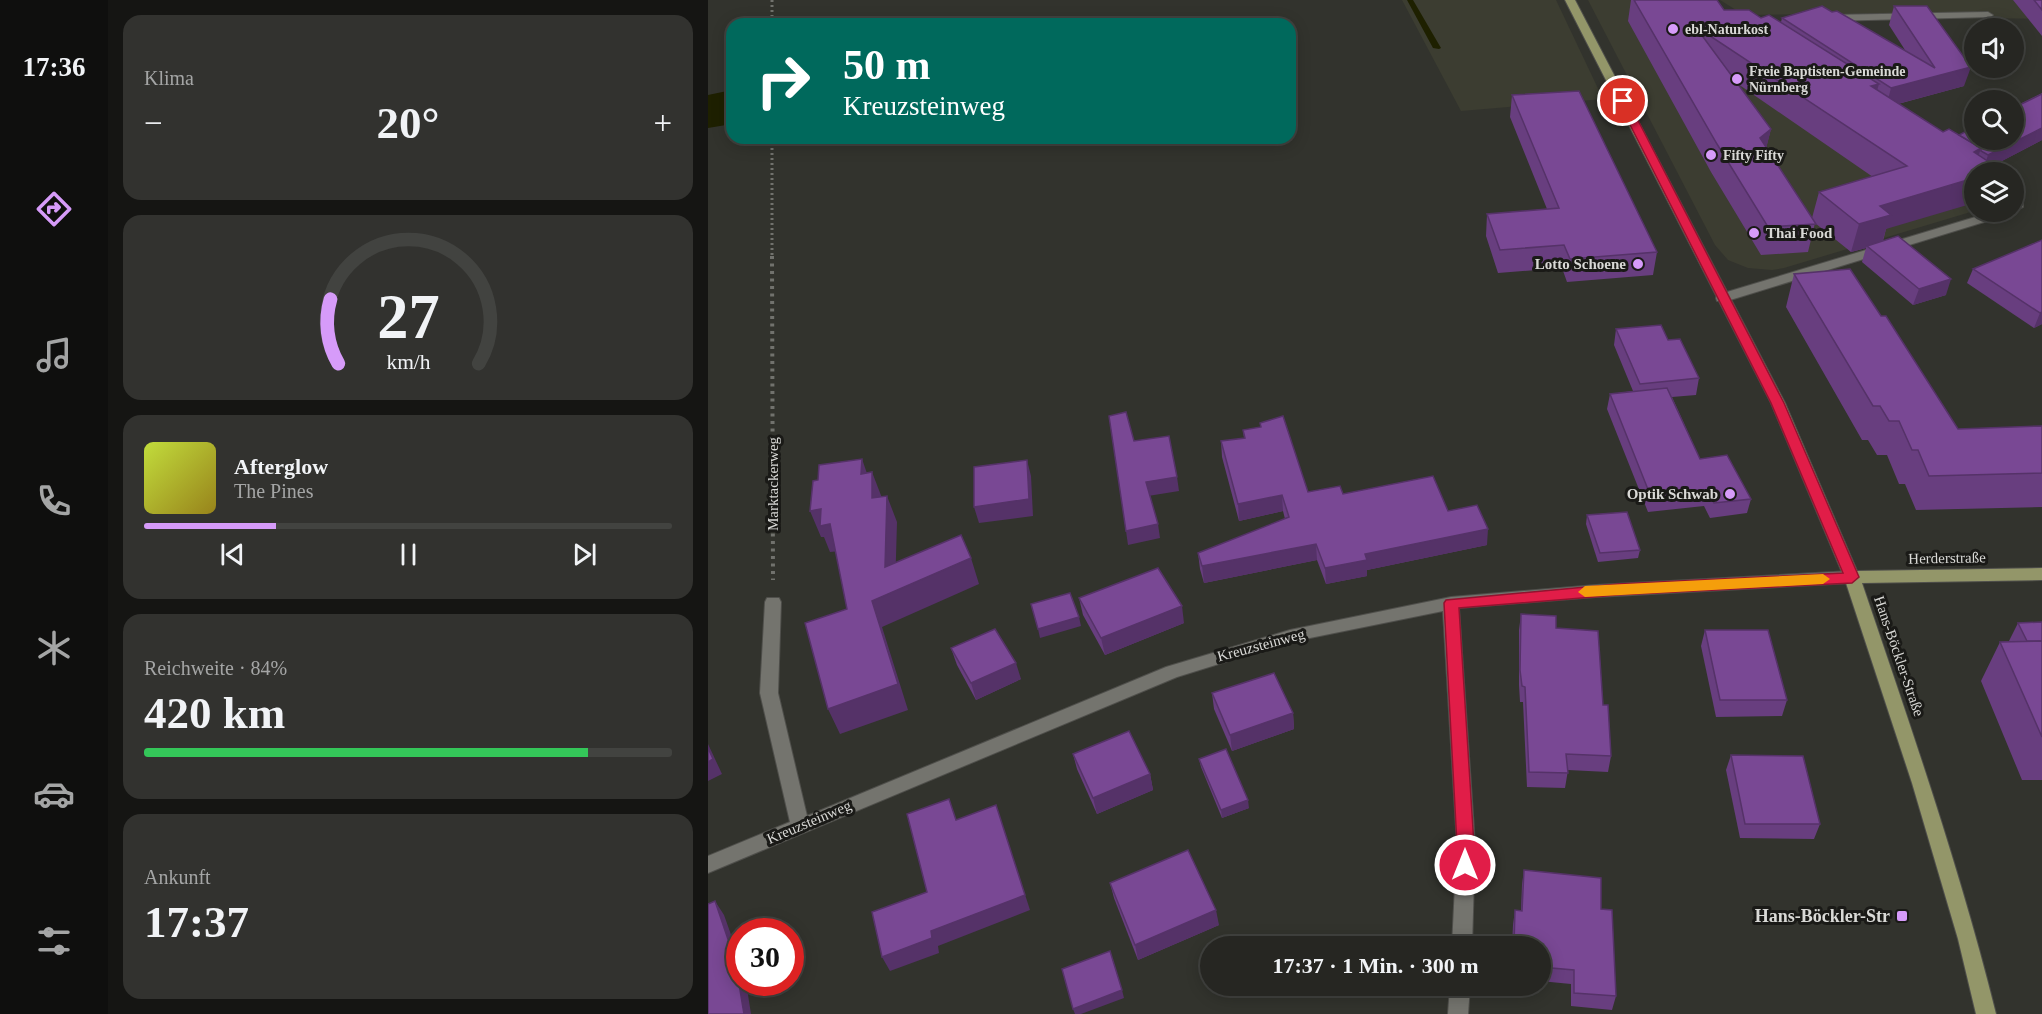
<!DOCTYPE html>
<html lang="de">
<meta charset="utf-8">
<style>
:root{--surface:#262622;--page:#32322f;--text:#f1f3f6;--muted:#a4a5a5;--line:#424340;--accent:#d69bf9}
body{margin:0;font-family:"Times New Roman",serif;background:var(--page);color:var(--text);height:100vh;display:flex;flex-direction:column;font-size:22px;white-space:nowrap}
*{box-sizing:border-box;margin:0}
p{font-size:20px;color:var(--muted)}
.icon{flex:none;width:33px;height:33px;fill:none;stroke:currentColor;stroke-width:2;stroke-linecap:round;stroke-linejoin:round}
.map{position:relative;flex:1;overflow:hidden}
.side{display:flex;flex-direction:column;gap:15px;padding:15px;background:#151513;width:600px}
.side>*{flex:none}
.banner{position:absolute;left:18px;top:18px;width:570px;height:126px;border-radius:18px;box-shadow:0 3px 15px #0003,0 0 0 2px var(--line);background:#00695c;color:#fff;overflow:hidden}
.controls{position:absolute;left:1256px;top:18px;display:grid;gap:12px}
.controls a{display:grid;place-items:center;width:60px;height:60px;border-radius:50%;background:var(--surface);box-shadow:0 3px 15px #0003,0 0 0 2px var(--line);font-size:30px}
.speed{position:absolute;left:18px;top:918px;display:flex;gap:12px;font-size:30px;font-weight:700;text-align:center}
.speed>*{display:grid;place-content:center;width:78px;height:78px;border-radius:50%;background:var(--surface);box-shadow:0 3px 15px #0003,0 0 0 2px var(--line);line-height:1}
.speed .limit{border:9px solid #d22;background:#fff;color:#111}
.pin{position:absolute;display:grid;place-items:center;width:51px;height:51px;color:#fff;margin:-26px;border:3px solid #fff;border-radius:50%;box-shadow:0 2px 6px #0007}
.me{position:absolute;width:66px;margin:-33px;rotate:0deg;stroke-linejoin:round;filter:drop-shadow(0 0 4px #0008)}
.turn{display:flex;align-items:center;gap:21px;height:126px;padding:0 18px;font-size:27px}
.turn .icon{width:78px;height:78px;stroke-width:2.5}
.turn b{display:block;font-size:42px;line-height:51px}
.big{font-size:45px;font-weight:600;line-height:1.1}
.side .tile{flex:1;display:flex;flex-direction:column;justify-content:center;gap:9px;min-width:0;padding:0 21px;border-radius:18px;background:var(--page)}
.side .dial{align-items:center;gap:0}
.dial svg{height:156px;overflow:visible;fill:none;stroke:var(--line);stroke-width:7;stroke-linecap:round;text-anchor:middle}
.dial text{fill:var(--text);stroke:none}
.song{display:flex;align-items:center;gap:18px}
.cover{width:72px;height:72px;border-radius:9px;background:linear-gradient(135deg,hsl(70 70% 55%),hsl(50 70% 35%))}
.played{height:6px;border-radius:3px;background:linear-gradient(90deg,var(--accent) 25%,var(--line) 25%)}
.keys{display:flex;justify-content:space-around;direction:ltr}
.heat{display:flex;justify-content:space-between;align-items:center;font-size:33px;direction:ltr}
.charge{height:9px;border-radius:4px;background:linear-gradient(90deg,#34c759 84%,var(--line) 0)}
.trip{position:absolute;left:492px;top:936px;width:351px;height:60px;border-radius:30px;background:var(--surface);box-shadow:0 3px 15px #0003,0 0 0 2px var(--line);font-weight:600;line-height:60px;text-align:center}
main{display:flex;flex:1;min-height:0}
.tabs{display:flex;flex-direction:column;width:108px;justify-content:space-around;align-items:center;background:#0f0f0e;color:var(--muted)}
.tabs .icon{width:42px;height:42px}
.tabs .current{color:var(--accent)}
.tabs b{font-size:27px;color:var(--text)}
.map>svg:first-child{display:block}
.built{fill:#3c3d31}
.water{fill:#1e2000}
.lines{fill:none;stroke-linecap:round;stroke-linejoin:round}
.stream{fill:#1e2000;fill-rule:evenodd}
.minor-casing{stroke:#4f4f4b;stroke-width:2}
.major-casing{stroke:#4f4f4b;stroke-width:2}
.path-far1{stroke:#71726d;stroke-width:3;stroke-dasharray:2 3;stroke-linecap:butt}
.path{stroke:#71726d;stroke-width:4;stroke-dasharray:3 4.5;stroke-linecap:butt}
.minor{fill:#74746e;fill-rule:evenodd}
.major{fill:#939669;fill-rule:evenodd}
.wall{fill:#683e7f;fill-rule:evenodd}
.shaded-wall{fill:#553268}
.building{fill:#794894;stroke:#553268;stroke-width:1.5}
.route{fill:#e11d48;stroke:#92132f;stroke-width:1.5}
.slow{fill:#f59e0b}
.poi-dot{fill:#d69bf9;stroke:#1a1a17;stroke-width:2}
.labels{text-anchor:middle;stroke-width:6;stroke-linejoin:round;paint-order:stroke}
.far-poi-label{font-size:14px;font-weight:bold;fill:#d9d9d6;stroke:#1a1a17;text-anchor:start}
.poi-label{font-size:15px;font-weight:bold;fill:#d9d9d6;stroke:#1a1a17;text-anchor:end}
.street-label{font-size:15px;fill:#d9d9d6;stroke:#1a1a17}
.near-poi-label{font-size:18px;font-weight:bold;fill:#d9d9d6;stroke:#1a1a17;text-anchor:end}
</style>
<main>
<nav class="tabs">
<b>17:36</b>
<svg class="icon current" aria-label="directions" viewBox="0 0 24 24"><path d="M12 3l9 9-9 9-9-9zM9 14v-3h6M13 9l2 2-2 2"/></svg>
<svg class="icon" aria-label="music" viewBox="0 0 24 24"><path d="M9 18V5l10-2v13"/><circle cx="6" cy="18" r="3"/><circle cx="16" cy="16" r="3"/></svg>
<svg class="icon" aria-label="phone" viewBox="0 0 24 24"><path d="M5 4h4l2 5-3 2q2 4 5 5l2-3 5 2v4C11 20 4 13 5 4z"/></svg>
<svg class="icon" aria-label="climate" viewBox="0 0 24 24"><path d="M12 3v18M4 7l16 10M4 17L20 7"/></svg>
<svg class="icon" aria-label="car" viewBox="0 0 24 24"><path d="M5 17H2v-5l4-1 3-4h7l3 4 3 1v5h-3M9 17h6M6 11h13"/><circle cx="7" cy="17" r="2"/><circle cx="17" cy="17" r="2"/></svg>
<svg class="icon" aria-label="filters" viewBox="0 0 24 24"><path d="M4 7h16M4 17h16"/><circle cx="9" cy="7" r="2"/><circle cx="15" cy="17" r="2"/></svg>
</nav>
<section class="side">
<div class="tile"><p>Klima</p>
<div class="heat"><a>−</a><b class="big">20°</b><a>+</a></div>
</div>
<div class="tile dial"><svg viewBox="0 0 100 80">
<path d="M14 69A42 42 0 1 1 86 69"/>
<path d="M14 69A42 42 0 0 1 10 36" stroke="#d69bf9"/>
<text x="50" y="56" font-size="32" font-weight="700">27</text>
<text x="50" y="72" font-size="11">km/h</text>
</svg></div>
<div class="tile">
<div class="song"><i class="cover"></i><div><b>Afterglow</b><p>The Pines</p></div></div>
<div class="played"></div>
<div class="keys"><svg class="icon" aria-label="previous" viewBox="0 0 24 24"><path d="M18 5L8 12l10 7zM5 5v14"/></svg><svg class="icon" aria-label="pause" viewBox="0 0 24 24"><path d="M8 5v14M16 5v14"/></svg><svg class="icon" aria-label="next" viewBox="0 0 24 24"><path d="M6 5l10 7-10 7zM19 5v14"/></svg></div>
</div>
<div class="tile"><p>Reichweite · 84%</p><b class="big">420 km</b><div class="charge"></div></div>
<div class="tile"><p>Ankunft</p><b class="big">17:37</b></div>
</section>
<div class="map">
<svg width="1334" height="1014" viewBox="0 0 1334 1014">
<rect width="100%" height="100%" fill="#32332d"/>
<g class="built">
<path d="M694,0H848L895,99L753,111Z"/>
<path d="M880,0H991L1266,179V211L1076,268L1064,270L1040,268L1020,260L1007,245Z"/>
<path d="M1012,0H1334V19L1274,18L1270,12L1036,15Z"/>
</g>
<path class="water" d="M24,90V124L0,128V95Z"/>
<g class="lines">
<path class="stream" d="M699,0H705L733,48L731,49L725,48Z"/>
<defs>
<g id="minor">
<path d="M1280,12L1285,15L1283,17L1120,21L1115,18L1120,15Z"/>
<path d="M1305,195L1315,203V207L1305,211Z"/>
<path d="M1284,212H1301L1299,215L1019,301H1009L1008,298L1009,295Z"/>
<path d="M1144,571L1150,573L1152,577L1150,581L1144,583L888,597L751,608L767,845L764,946H744L749,845L735,611L582,642L469,677L0,873V856L82,822L52,693L57,602L59,598H71L73,602L70,693L99,816L458,667L582,630L743,597L888,585Z"/>
<path d="M742,986H762L760,1014H740Z"/>
</g>
<path id="major" d="M857,0H867L1077,403L1149,571L1334,568V580L1154,583C1202,725 1252,868 1288,1014H1268L1250,939L1204,783L1136,577L1063,403Z"/>
</defs>
<use href="#minor" class="minor-casing"/>
<use href="#major" class="major-casing"/>
<g class="path-far1">
<path d="M64,0V24"/>
<path d="M64,138V257"/>
</g>
<path class="path" d="M64,256L65,580"/>
<use href="#minor" class="minor"/>
<use href="#major" class="major"/>
</g>
<g class="wall">
<path d="M923,0H1009L1016,10L1053,18L1073,22L1074,18L1197,50L1181,25L1186,6L1256,86L1190,104L1235,132L1251,135L1334,93V140L1286,165L1293,170L1292,172H1266L1178,229L1175,241L1238,295L1205,305L1154,262L1158,248L1143,252L1107,223L1100,252L1053,255L1003,172L920,21ZM1030,84L1165,177L1111,192L1104,218L1058,148L1063,129Z"/>
<path d="M1305,0H1334V36Z"/>
<path d="M804,95L949,252L945,275L859,282L854,268L790,273L778,236L779,214L839,209L802,117Z"/>
<path d="M1334,240V324L1326,328L1259,283L1265,269Z"/>
<path d="M1086,274L1173,316L1250,429L1334,426V507L1208,510L1197,484H1191L1179,455H1169L1160,440H1154L1078,307Z"/>
<path d="M908,329L960,340L991,378L988,395L964,397L992,459L1043,499L1039,513L1002,518L996,506L940,512L899,409L902,394L925,391L906,345Z"/>
<path d="M552,423L600,492L635,494L740,511L779,545L659,570V576L618,584L609,560L496,583L492,569L490,553L577,519L575,511L531,521L514,457L513,441L536,438L535,430L552,427Z"/>
<path d="M879,515L932,550L930,558L890,562L878,524Z"/>
<path d="M371,598L476,623L397,655L375,615Z"/>
<path d="M813,614L848,628L895,705L903,756L900,772L860,770L857,788L819,787L815,702H812L811,685V630Z"/>
<path d="M1334,622V780H1314L1273,681L1292,642L1301,641L1310,623Z"/>
<path d="M997,630L1079,700L1074,716L1008,717L993,646Z"/>
<path d="M243,648L313,679L268,700L249,665Z"/>
<path d="M504,693L585,713L586,729L524,751L506,709Z"/>
<path d="M365,754L442,774L445,790L389,814L369,769Z"/>
<path d="M1023,755L1112,824L1106,839L1032,838L1018,770Z"/>
<path d="M491,759L541,808L514,818L493,767Z"/>
<path d="M816,870L893,909L908,996L904,1010L863,1006V984L832,981V946H804L805,925L807,910L813,911L814,885Z"/>
<path d="M402,883L511,925L430,960L406,898Z"/>
</g>
<g class="shaded-wall">
<path d="M1263,67L1256,86L1178,107L1183,88Z"/>
<path d="M1171,84L1163,111V86Z"/>
<path d="M1334,128V140L1275,171L1280,155Z"/>
<path d="M1063,129L1056,157L1052,138Z"/>
<path d="M1273,148L1264,176L1266,152Z"/>
<path d="M1266,178V203L1178,229L1174,243L1159,246L1158,248L1143,252L1151,224L1172,206Z"/>
<path d="M1243,279L1238,295L1205,305L1211,289Z"/>
<path d="M1334,312V324L1326,328L1332,313Z"/>
<path d="M154,459L163,485L153,474Z"/>
<path d="M319,460L323,476L325,516L271,523L266,507Z"/>
<path d="M164,472L174,498H164Z"/>
<path d="M469,477L471,491L440,496L438,482Z"/>
<path d="M574,495L575,511L531,521L530,504Z"/>
<path d="M179,496L189,522L187,591L263,558L271,584L174,627L200,710L132,734L120,709L177,567Z"/>
<path d="M113,509L122,524L132,551L122,552L116,537H113L102,511Z"/>
<path d="M450,524L452,538L420,545L418,531Z"/>
<path d="M780,529L779,545L659,570V576L618,584L617,568L657,554Z"/>
<path d="M608,544L609,560L496,583L494,566Z"/>
<path d="M474,606L476,623L397,655L393,638Z"/>
<path d="M371,617L373,626L332,638L330,629Z"/>
<path d="M308,663L313,679L268,700L263,683Z"/>
<path d="M585,713L586,729L524,751L522,735Z"/>
<path d="M0,744L14,774L0,781Z"/>
<path d="M442,774L445,790L389,814L385,798Z"/>
<path d="M540,800L541,808L514,818L513,810Z"/>
<path d="M288,805L322,910L230,946L231,953L182,971L174,957L223,931Z"/>
<path d="M7,901L16,915L32,960V982H38L43,1014H36Z"/>
<path d="M508,910L511,925L430,960L427,945Z"/>
<path d="M414,990L416,998L373,1014H367L365,1009Z"/>
</g>
<g class="building">
<path d="M926,0H1009L1016,10H1041L1053,18L1061,15L1171,84L1163,86L1235,132L1241,129L1273,148L1266,152L1293,170L1284,172H1266V178L1172,206L1183,215L1151,224L1111,192L1199,166L987,26L1063,129L1052,138L1108,224L1060,227L1009,144Z"/>
<path d="M1326,0H1334V10Z"/>
<path d="M1114,6L1124,12L1129,11L1227,68L1186,6H1219L1263,67L1183,88L1074,18Z"/>
<path d="M871,91L949,252L862,259L856,245L792,250L779,214L851,208L804,95Z"/>
<path d="M1334,94V128L1280,155L1273,151V148L1251,135L1266,127V140H1305V108Z"/>
<path d="M1190,236L1243,279L1211,289L1159,246Z"/>
<path d="M1334,240V312L1332,313L1265,269Z"/>
<path d="M1142,269L1173,316H1178L1250,429L1334,426V473L1221,476L1210,450H1204L1191,421H1181L1172,406H1165L1086,274Z"/>
<path d="M953,325L960,340L972,339L991,378L932,384L908,329Z"/>
<path d="M959,388L992,459L1019,455L1043,499L1006,503L1000,491L943,497L902,394Z"/>
<path d="M418,412L426,441L461,436L469,477L438,482L450,524L418,531L401,416Z"/>
<path d="M575,416L600,492L632,486L635,494L725,476L740,511L769,505L780,529L657,554L659,560L617,568L608,544L494,566L490,553L581,517L574,495L530,504L513,441L537,438L535,430L553,427L552,423Z"/>
<path d="M154,459L153,474L164,472V498L179,496L177,567L253,535L263,558L164,601L190,684L120,709L97,623L139,609L122,524L112,526L113,509L102,511L105,481L110,480L111,465Z"/>
<path d="M319,460L321,499L266,507V467Z"/>
<path d="M919,512L932,550L892,553L879,515Z"/>
<path d="M450,568L474,606L393,638L371,598Z"/>
<path d="M362,593L371,617L330,629L323,604Z"/>
<path d="M813,614L848,616V628L890,631L895,705H900L903,756L858,754L860,773L821,772L817,687L814,686L812,670Z"/>
<path d="M1334,622V641H1319L1310,623Z"/>
<path d="M287,629L308,663L263,683L243,648Z"/>
<path d="M997,630H1060L1079,700H1012Z"/>
<path d="M1334,641V737L1292,642Z"/>
<path d="M566,673L585,713L522,735L504,693Z"/>
<path d="M421,731L442,774L385,798L365,754Z"/>
<path d="M0,748L5,759L0,762Z"/>
<path d="M518,749L540,800L513,810L491,759Z"/>
<path d="M1023,755L1095,756L1112,824H1037Z"/>
<path d="M241,799L248,820L288,805L317,895L223,931L224,938L174,957L164,912L219,892L199,814Z"/>
<path d="M480,850L508,910L427,945L402,883Z"/>
<path d="M816,870L893,878V909L904,910L908,996L866,993V970L832,967V946H814V945L806,944L807,910L814,911Z"/>
<path d="M7,901L27,960L36,1014H0V904Z"/>
<path d="M402,951L414,990L365,1009L354,969Z"/>
</g>
<path class="route" d="M915,98L920,101L1076,403L1151,577L1144,583L910,595L751,608L766,845L765,865L763,871L757,873L751,871L748,865L749,845L736,603L738,600L910,584L1135,573L1063,403L910,101Z"/>
<path class="slow" d="M1115,574L1122,579L1115,584L877,597L870,592L877,586Z"/>
<g class="poi-dot">
<circle cx="965" cy="29" r="6"/>
<circle cx="1029" cy="79" r="6"/>
<circle cx="1003" cy="155" r="6"/>
<circle cx="1046" cy="233" r="6"/>
<circle cx="930" cy="264" r="6"/>
<circle cx="1022" cy="494" r="6"/>
<rect x="1188" y="910" width="12" height="12" rx="3"/>
</g>
<g class="labels">
<g class="far-poi-label">
<text x="977" y="34">ebl-Naturkost</text>
<text x="1041" y="76">Freie Baptisten-Gemeinde<tspan x="1041" dy="16">Nürnberg</tspan></text>
<text x="1015" y="160">Fifty Fifty</text>
</g>
<g class="poi-label">
<text x="1058" y="238" text-anchor="start">Thai Food</text>
<text x="918" y="269">Lotto Schoene</text>
<text x="1010" y="499">Optik Schwab</text>
</g>
<g class="street-label">
<text transform="translate(65 484) rotate(-90)" y="5">Marktackerweg</text>
<text transform="translate(1239 558) rotate(-1)" y="5">Herderstraße</text>
<text transform="translate(553 645) rotate(-15)" y="5">Kreuzsteinweg</text>
<text transform="translate(1191 656) rotate(71)" y="5">Hans-Böckler-Straße</text>
<text transform="translate(101 822) rotate(-23)" y="5">Kreuzsteinweg</text>
</g>
<g class="near-poi-label">
<text x="1182" y="922">Hans-Böckler-Str</text>
</g>
</g>
</svg>
<div class="controls">
<a><svg class="icon" aria-label="sound" viewBox="0 0 24 24"><path d="M4 9h4l5-4v14l-5-4H4zM17 9q2 3 0 6"/></svg></a>
<a><svg class="icon" aria-label="search" viewBox="0 0 24 24"><circle cx="10" cy="10" r="6"/><path d="M15 15l6 6"/></svg></a>
<a><svg class="icon" aria-label="layers" viewBox="0 0 24 24"><path d="M12 4l9 5-9 5-9-5zM3 14l9 5 9-5"/></svg></a>
</div>
<div class="speed"><div class="limit">30</div></div>
<div class="pin" style="left:915px;top:101px;background:#d93025"><svg class="icon" aria-label="arrive" viewBox="0 0 24 24"><path d="M6 21V4h12l-3 4 3 4H6"/></svg></div>
<svg class="me" style="left:757px;top:865px" viewBox="-20 -20 40 40"><circle r="17" fill="#e11d48" stroke="#fff" stroke-width="3"/><path d="M0-11L8 9 0 5-8 9z" fill="#fff"/></svg>
<div class="trip">17:37 · 1 Min. · 300 m</div>
<div class="banner">
<div class="turn"><svg class="icon" aria-label="right" viewBox="0 0 24 24"><path d="M7 20v-9h11M14 6l5 5-5 5"/></svg><div><b>50 m</b>Kreuzsteinweg</div></div>
</div>
</div>
</main>
